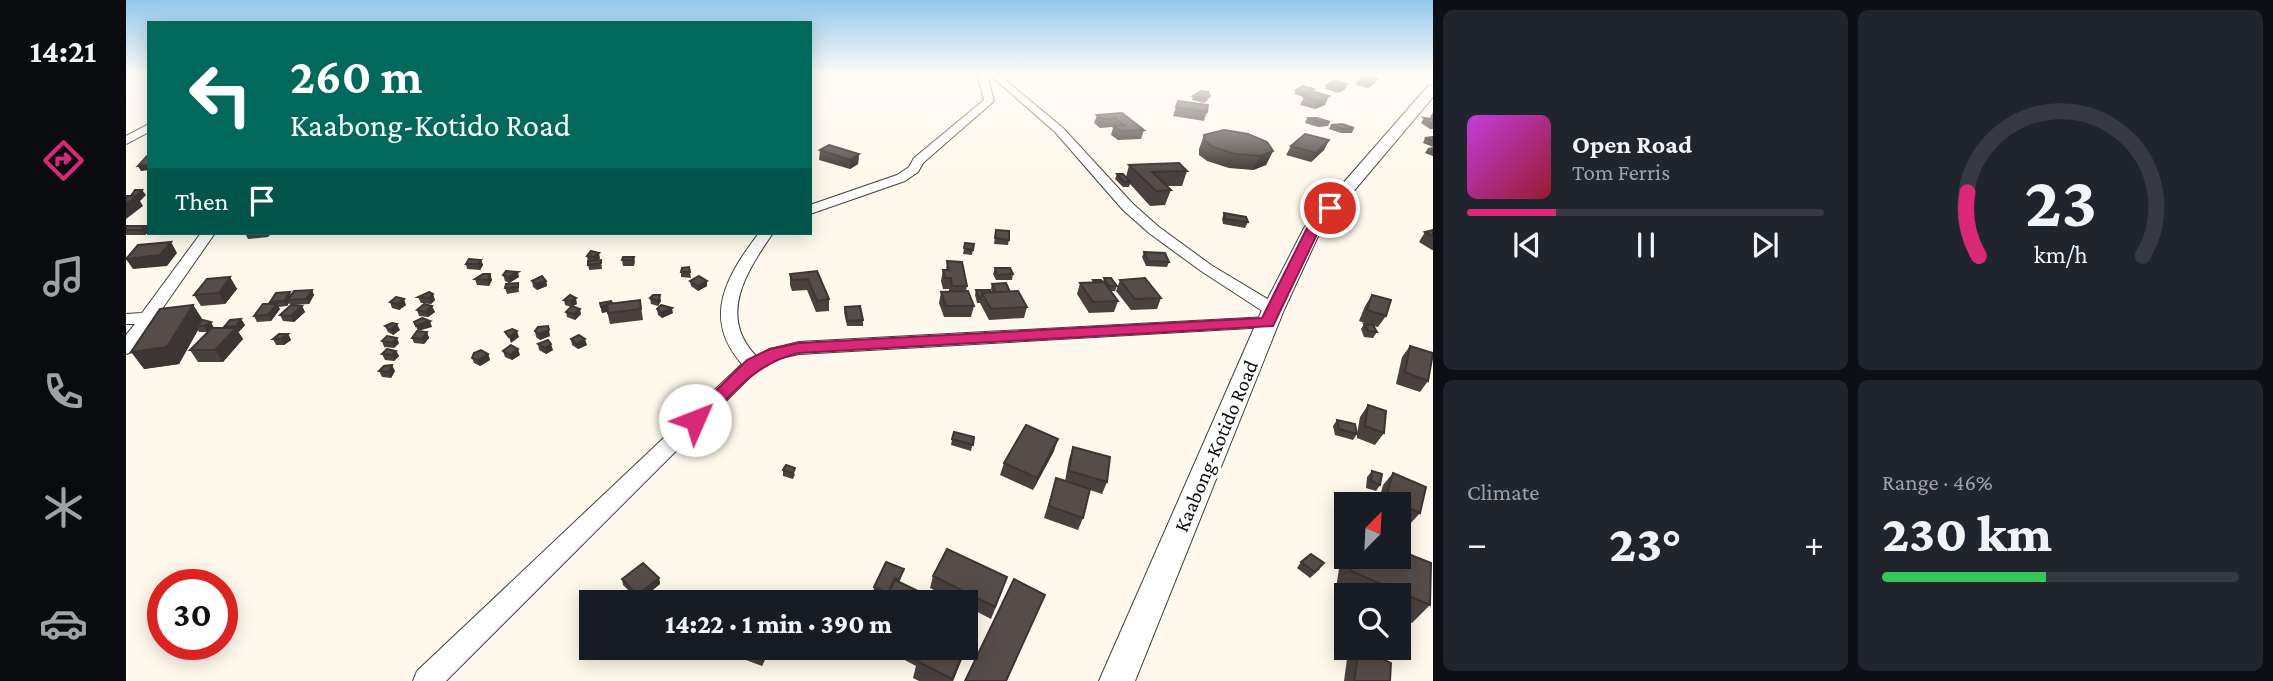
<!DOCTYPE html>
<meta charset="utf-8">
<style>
:root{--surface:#171b24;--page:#20242c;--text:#f1f3f6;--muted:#9ea1a6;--line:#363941;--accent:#db2777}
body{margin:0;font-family:"Crimson Pro",serif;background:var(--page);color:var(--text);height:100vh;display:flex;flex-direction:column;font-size:26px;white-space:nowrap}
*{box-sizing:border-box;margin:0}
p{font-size:23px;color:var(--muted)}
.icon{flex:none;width:38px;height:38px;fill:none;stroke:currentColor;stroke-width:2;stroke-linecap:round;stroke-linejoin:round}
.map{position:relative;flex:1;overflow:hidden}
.drawer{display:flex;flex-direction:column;gap:10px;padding:10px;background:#0d0f14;width:840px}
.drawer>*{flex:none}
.hud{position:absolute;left:21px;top:21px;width:665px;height:214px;border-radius:0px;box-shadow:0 4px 18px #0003;background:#00695c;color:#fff;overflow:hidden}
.needle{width:46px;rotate:24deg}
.tools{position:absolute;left:1208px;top:492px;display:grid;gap:14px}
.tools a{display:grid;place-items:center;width:77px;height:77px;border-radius:0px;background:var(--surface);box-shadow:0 4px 18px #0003;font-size:35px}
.speed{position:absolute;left:21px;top:569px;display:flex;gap:14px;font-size:35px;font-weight:700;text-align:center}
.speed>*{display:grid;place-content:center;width:91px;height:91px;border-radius:50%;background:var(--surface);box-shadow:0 4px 18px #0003;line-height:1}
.speed .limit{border:10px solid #d22;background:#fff;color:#111}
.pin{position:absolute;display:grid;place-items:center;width:60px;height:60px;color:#fff;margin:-30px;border:4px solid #fff;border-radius:50%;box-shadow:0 2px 7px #0007}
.me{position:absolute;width:77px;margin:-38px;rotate:46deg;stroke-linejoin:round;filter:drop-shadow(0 0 5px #0008)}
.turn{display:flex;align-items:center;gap:24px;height:147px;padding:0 28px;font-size:32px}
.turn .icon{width:91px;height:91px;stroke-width:2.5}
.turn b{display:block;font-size:49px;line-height:60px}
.then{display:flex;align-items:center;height:66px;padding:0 28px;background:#0003;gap:14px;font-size:26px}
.big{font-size:52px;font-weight:800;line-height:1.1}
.drawer .tile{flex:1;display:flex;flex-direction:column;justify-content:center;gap:10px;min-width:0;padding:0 24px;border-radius:10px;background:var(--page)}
.drawer .dial{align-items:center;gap:0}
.dial svg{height:182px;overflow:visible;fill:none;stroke:var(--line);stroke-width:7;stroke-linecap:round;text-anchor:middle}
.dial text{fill:var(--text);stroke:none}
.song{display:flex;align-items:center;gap:21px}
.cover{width:84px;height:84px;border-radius:10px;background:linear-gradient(135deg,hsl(290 70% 55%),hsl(350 70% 35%))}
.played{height:7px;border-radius:4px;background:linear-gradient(90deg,var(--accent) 25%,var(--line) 25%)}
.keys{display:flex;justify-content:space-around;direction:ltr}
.heat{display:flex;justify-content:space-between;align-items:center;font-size:38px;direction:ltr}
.charge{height:10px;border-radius:5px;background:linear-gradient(90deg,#34c759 46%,var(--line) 0)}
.drawer .tiles{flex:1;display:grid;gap:10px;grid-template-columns:repeat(2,1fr)}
.trip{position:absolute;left:453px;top:590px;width:399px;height:70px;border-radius:0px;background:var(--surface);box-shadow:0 4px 18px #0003;font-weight:800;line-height:70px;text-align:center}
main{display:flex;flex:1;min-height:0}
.dock{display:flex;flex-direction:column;width:126px;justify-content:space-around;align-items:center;background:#090b0e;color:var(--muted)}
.dock .icon{width:49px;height:49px}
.dock .current{color:var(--accent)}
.dock b{font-size:32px;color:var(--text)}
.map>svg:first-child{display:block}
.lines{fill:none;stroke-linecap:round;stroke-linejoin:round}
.minor-casing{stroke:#404040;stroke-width:2}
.tertiary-casing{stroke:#404040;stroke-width:2}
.minor{fill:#fff;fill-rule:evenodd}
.tertiary{fill:#fff;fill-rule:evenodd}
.wall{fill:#4a413f}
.shaded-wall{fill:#3c3533}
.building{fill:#564c49;stroke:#3c3533;stroke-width:2}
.route{fill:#db2777;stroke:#8e194d;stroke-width:2}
.labels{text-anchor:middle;stroke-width:7;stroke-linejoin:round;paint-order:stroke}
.street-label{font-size:21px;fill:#0d0d0d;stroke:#fff}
</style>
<main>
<nav class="dock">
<b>14:21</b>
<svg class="icon current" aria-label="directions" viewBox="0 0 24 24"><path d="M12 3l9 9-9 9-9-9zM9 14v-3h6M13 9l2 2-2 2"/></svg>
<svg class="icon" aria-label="music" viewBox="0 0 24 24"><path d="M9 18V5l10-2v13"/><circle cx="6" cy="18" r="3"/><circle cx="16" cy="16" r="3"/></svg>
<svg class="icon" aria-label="phone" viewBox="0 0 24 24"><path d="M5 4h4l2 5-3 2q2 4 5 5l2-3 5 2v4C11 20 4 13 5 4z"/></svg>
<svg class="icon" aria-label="climate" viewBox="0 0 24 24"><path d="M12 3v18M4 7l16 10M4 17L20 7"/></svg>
<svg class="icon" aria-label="car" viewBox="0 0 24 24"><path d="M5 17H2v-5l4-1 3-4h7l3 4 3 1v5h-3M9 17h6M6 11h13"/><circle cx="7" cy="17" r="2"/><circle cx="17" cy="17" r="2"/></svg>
</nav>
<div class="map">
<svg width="1307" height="681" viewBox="0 0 1307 681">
<rect width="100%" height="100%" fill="#fff9ed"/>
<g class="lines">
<defs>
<g id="minor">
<path d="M851,74H861L868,101L797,163L792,172L779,181L684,214V205L771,175L783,167L788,158L858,100Z"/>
<path d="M863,74H872L937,128L1007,204L1033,227L1085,265L1153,306L1155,310L1153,314H1141L1075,271L1023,233L997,210L929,132Z"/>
<path d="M23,124V132L0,144V136Z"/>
<path d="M75,233H89L6,352L0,354V335L9,324H0V314L16,313Z"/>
<path d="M633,233H647C621,271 591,315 630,356L644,349L673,342L1142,317L1150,322L1142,327L673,354L655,358L633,368L320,681H287L291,671L616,364C575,318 601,275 633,233Z"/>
</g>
<path id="tertiary" d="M1307,85V97L1195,230L1158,310L1009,681H973L1136,310L1178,228L1302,86Z"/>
</defs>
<use href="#minor" class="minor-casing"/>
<use href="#tertiary" class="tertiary-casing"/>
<use href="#minor" class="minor"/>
<use href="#tertiary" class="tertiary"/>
</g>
<g class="wall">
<path d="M986,74H1014L1013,76L990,77Z"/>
<path d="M1232,81L1249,83L1242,88L1230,85Z"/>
<path d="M1201,85L1219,89L1212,93L1199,89Z"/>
<path d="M1188,89L1186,93L1199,105L1189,109L1174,105L1178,97L1168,94L1170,90Z"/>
<path d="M1075,91L1082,100L1078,103L1066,100L1067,96Z"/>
<path d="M1052,101L1081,112L1078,121L1047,116Z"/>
<path d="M1307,112V129H1304L1295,123L1298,118L1307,119L1304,117Z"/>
<path d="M996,113L1018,130L1015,139L992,140L985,135L987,128L986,127L974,128L968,123L971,115Z"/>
<path d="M1181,118L1204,122L1202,126L1192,127L1179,123Z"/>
<path d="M1205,125L1228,128L1226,133H1215L1203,129Z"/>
<path d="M1078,135L1147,151L1140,165L1127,170L1103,168L1081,161L1073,155V149Z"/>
<path d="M1307,137V156L1299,153L1302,148L1307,147L1297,143L1299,138Z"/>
<path d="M1203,140L1198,150L1185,162L1160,155L1165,146Z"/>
<path d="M694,150L733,154L732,164L724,169L693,160Z"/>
<path d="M1003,165L1061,171L1056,186H1040L1045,190L1039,205L1024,206L1004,184L1003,187H997L989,179L991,174L1000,177Z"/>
<path d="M1098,213L1122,222L1119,228L1097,224L1096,219Z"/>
<path d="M0,226H21L23,229V232L19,235H0Z"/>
<path d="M870,230L883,240L882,245L868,244Z"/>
<path d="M1307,230V250H1306L1293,242L1299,232Z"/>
<path d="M119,233H146L142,237L122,239Z"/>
<path d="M839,243L848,244L846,255L837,254Z"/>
<path d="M1018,252L1043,262L1041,267L1020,266L1016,257Z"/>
<path d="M461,256L474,258L472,260H475L476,269L463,270Z"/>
<path d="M508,257L509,262L508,266H497L496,260Z"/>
<path d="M355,260L357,265L354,270L341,269L340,264Z"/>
<path d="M821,261L841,286L840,291L848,306L845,317H818L813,303L815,292H823V289H817L815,281L817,270H820Z"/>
<path d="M563,267L565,278L555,277V272Z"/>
<path d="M869,268L887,274L886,280H870L867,274Z"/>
<path d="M691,271L703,299V311L690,312L681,290L666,291L664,285V274Z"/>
<path d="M364,274L366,280L363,286L351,285L349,279Z"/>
<path d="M377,275L393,277L383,283L379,281Z"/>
<path d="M104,277L111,289L99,304L75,306L68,295Z"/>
<path d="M978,278L991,286L989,291H985L992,301L988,312L963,313L951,294L954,283H966L967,280L977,282Z"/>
<path d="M994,280L1035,298L1031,309L1005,310L990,291Z"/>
<path d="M406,281H420L421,286L411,290L407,287Z"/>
<path d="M564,281H581V286L572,291L565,286Z"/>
<path d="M392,283L393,292L381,294L379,288Z"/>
<path d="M866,284L884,292L901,307L898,318L863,320L854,303H851L849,295L850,290L866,293L865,289Z"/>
<path d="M186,290L188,295L183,304L168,305L176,306L179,312L168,322L157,321L154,315L165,305L163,303L161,306L152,307L154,309L145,321L131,322L128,316L146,304L144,302Z"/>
<path d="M303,292L309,300L305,304L295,303L292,297Z"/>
<path d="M1246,295L1260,316L1252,327L1248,326L1251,332L1247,338L1238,337L1235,329L1238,324L1244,325L1233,321L1239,306Z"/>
<path d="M524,298L535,301L532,306L525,304Z"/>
<path d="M438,300L451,304L446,306L455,314L449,320L441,317L440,312L445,307L439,305Z"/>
<path d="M514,300L517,320L484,324L481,311L476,313L474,303H486Z"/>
<path d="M264,302L280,305L273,310L266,308Z"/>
<path d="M67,305L77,320L88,328H98V327L115,319L119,325L112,332L117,339L97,362H72L64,350L81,332H73L72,330L53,364L18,369Z"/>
<path d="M719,307L737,320V326H721L718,312Z"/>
<path d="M531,309L547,313L536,318L532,315Z"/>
<path d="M291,310L309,312L302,317L293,316Z"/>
<path d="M259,326L274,330L267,335L262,332Z"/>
<path d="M409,331L424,336L414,340L410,337Z"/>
<path d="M301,332L303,338L298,344L288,343L286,338Z"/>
<path d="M162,334L165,340L158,345H150L147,339Z"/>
<path d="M445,339L461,345L452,349L446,345Z"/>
<path d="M256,341L273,343L268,348L258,347Z"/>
<path d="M412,344L427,350L420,354L413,350Z"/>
<path d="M1284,346L1302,381L1294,392L1270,384L1276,357Z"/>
<path d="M270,351L273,356L268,361L259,360L256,354Z"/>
<path d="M377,351L394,355L386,360L379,357Z"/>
<path d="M362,354L364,360L354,366L348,363L346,358Z"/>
<path d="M253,371H269L265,378L256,377Z"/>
<path d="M1242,405L1258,433L1249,445L1231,438V434L1227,440L1209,435L1207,426L1211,420L1231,434L1234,417Z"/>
<path d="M848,437L845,451L825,445L826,439Z"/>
<path d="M947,447L981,482L976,494L964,490L957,518L952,530L918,518L930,478L939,481L943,459Z"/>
<path d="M928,451L907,490L874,475L878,463Z"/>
<path d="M657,470L669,474L667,479L657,476Z"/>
<path d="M1246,471L1254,485L1250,491L1240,488L1241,477Z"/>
<path d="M1267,473L1294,513L1283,525L1272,520V504H1252L1257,485Z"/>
<path d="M1220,545V556H1272L1304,605L1286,623L1272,616V595H1225L1210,588L1216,550Z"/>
<path d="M1175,562L1194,569L1184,578L1171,568Z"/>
<path d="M778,569L773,583L796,593L795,600L759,599L747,593L748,587Z"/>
<path d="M807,576L877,589L865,619L840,606V602H832L804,588Z"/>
<path d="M533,578L534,584L513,601L497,585L496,579Z"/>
<path d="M845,637L827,681H793L787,678L790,666L756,648H840Z"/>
<path d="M620,648H644L636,666L620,660Z"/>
<path d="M1232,648L1264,681H1218L1221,659Z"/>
</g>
<g class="shaded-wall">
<path d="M1251,79L1249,83L1242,88L1244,84Z"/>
<path d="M1221,84L1219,89L1212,93L1214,88Z"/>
<path d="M1203,96L1199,105L1189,109L1193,101Z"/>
<path d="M1203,140L1198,150L1185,162L1190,153Z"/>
<path d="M1147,151L1140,165L1127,170L1134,156Z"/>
<path d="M733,154L732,164L724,169V160Z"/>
<path d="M23,165V170L15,171L12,166Z"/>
<path d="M16,190L20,195L14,201L17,206L0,219V204Z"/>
<path d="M21,226L23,229V232L19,235L15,230Z"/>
<path d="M45,242L51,253L41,266L7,269L0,259Z"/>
<path d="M473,253L474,258L470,263L468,257Z"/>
<path d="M355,260L357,265L354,270L352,264Z"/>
<path d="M392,272L393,277L383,283L382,277Z"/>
<path d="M364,274L366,280L363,286L362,280Z"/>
<path d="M104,277L111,289L99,304L93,293Z"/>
<path d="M420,281L421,286L411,290L410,284Z"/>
<path d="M581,281V286L572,291V286Z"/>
<path d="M186,290L188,295L183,304L180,299Z"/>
<path d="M164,292L166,298L162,300L163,303L161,306L158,301Z"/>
<path d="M307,294L309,300L305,304L303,298Z"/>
<path d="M534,295L535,301L532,306V301Z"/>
<path d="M450,298L451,304L445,307L444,301Z"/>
<path d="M278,299L280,305L273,310L271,304Z"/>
<path d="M151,304L154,309L145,321L142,315Z"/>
<path d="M67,305L77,321L70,326L72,330L53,364L18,369L5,352Z"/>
<path d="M486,305L487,311L476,313L475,307Z"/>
<path d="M176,306L179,312L168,322L165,316Z"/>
<path d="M306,306L309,312L302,317L300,312Z"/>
<path d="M546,308L547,313L536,318L535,313Z"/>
<path d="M454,309L455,314L449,320L448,314Z"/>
<path d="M115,319L119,325L113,332L110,326Z"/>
<path d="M304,321L306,327L292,331L290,326Z"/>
<path d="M85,322L88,328L81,332L78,326Z"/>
<path d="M271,324L274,330L267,335L265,330Z"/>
<path d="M110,328L117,339L97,362L89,350Z"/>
<path d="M423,330L424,336L414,340L413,334Z"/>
<path d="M391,331L393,337L385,343L383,337Z"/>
<path d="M301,332L303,338L298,344L296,339Z"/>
<path d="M162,334L165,340L158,345L155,339Z"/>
<path d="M271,338L273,343L268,348L266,343Z"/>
<path d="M459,339L461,345L452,349L450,344Z"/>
<path d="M425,344L427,350L420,354L419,348Z"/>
<path d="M392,349L394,355L386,360L384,355Z"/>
<path d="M270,351L273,356L268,361L266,355Z"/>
<path d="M362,354L364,360L354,366L352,360Z"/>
<path d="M266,365L269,371L265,378L263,372Z"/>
<path d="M932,439L928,451L907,490L911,478Z"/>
<path d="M533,578L534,584L513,601L511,595Z"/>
<path d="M850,620L845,637L827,681H826Z"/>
<path d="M639,648H644L636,666L635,655Z"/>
</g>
<g class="building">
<path d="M1239,76L1251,79L1244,84L1232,81Z"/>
<path d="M1208,81L1221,84L1214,88L1201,85Z"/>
<path d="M1177,86L1188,89L1181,93L1170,90Z"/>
<path d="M1075,91L1082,92L1084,96L1080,99L1067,96Z"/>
<path d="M1188,92L1203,96L1193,101L1178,97Z"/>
<path d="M1052,101L1082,105L1081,112L1050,107Z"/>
<path d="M996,113L1018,130L995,131L988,126L998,125L989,118L977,119L971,115Z"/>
<path d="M1181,118H1191L1204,122H1194Z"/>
<path d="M1298,118L1307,119V125Z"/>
<path d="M1216,124L1228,128L1217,129L1205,125Z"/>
<path d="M1098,130L1122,134L1141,142L1147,151L1134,156L1109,154L1087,147L1079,141L1078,135Z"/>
<path d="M1179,134L1203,140L1190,153L1165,146Z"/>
<path d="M1307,137V141L1299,138Z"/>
<path d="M703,145L733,154L724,160L694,150Z"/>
<path d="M21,156H23V165L12,166Z"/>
<path d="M1053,163L1061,171L1026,172L1045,190L1030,191L1003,165Z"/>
<path d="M991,174H997L1004,182H998Z"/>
<path d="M9,190H16L11,196H5Z"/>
<path d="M0,196H11L0,204Z"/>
<path d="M1098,213L1120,217L1122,222L1099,219Z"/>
<path d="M0,226H21L15,230H0Z"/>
<path d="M870,230L883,231V240L869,238Z"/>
<path d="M1307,230V236L1299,232Z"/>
<path d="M45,242L34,255L0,259L12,245Z"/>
<path d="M839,243L848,244L847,250L838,248Z"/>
<path d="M465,251L473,253L468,257L461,256Z"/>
<path d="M1018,252L1039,253L1043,262L1022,261Z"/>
<path d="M497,257H508L507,260H496Z"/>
<path d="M343,259L355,260L352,264H340Z"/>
<path d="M475,260V263L462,265V261Z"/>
<path d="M821,261L836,262L841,286H826L825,278H819L817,270H823Z"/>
<path d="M563,267L564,272H555L556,268Z"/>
<path d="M869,268H884L887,274L871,275Z"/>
<path d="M380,271L392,272L382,277L377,275Z"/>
<path d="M691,271L703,299L691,301L682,279L666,280L664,274Z"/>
<path d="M357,274H364L362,280L349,279Z"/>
<path d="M416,276L420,281L410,284L406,281Z"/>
<path d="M573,276L581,281L572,286L564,281Z"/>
<path d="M104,277L93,293L68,295L81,279Z"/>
<path d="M978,278H985L991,286H983Z"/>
<path d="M1019,278L1035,298L1009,299L994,280Z"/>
<path d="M967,280H975L977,282L969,283Z"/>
<path d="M978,282L992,301L967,302L954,283Z"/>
<path d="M392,283V287L379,288L380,284Z"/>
<path d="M880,283L884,292L870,293L866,284Z"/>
<path d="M186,290L180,299L162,300L168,291Z"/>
<path d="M850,290H864L865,293H856L855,298H853Z"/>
<path d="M842,291L848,306H820L815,292Z"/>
<path d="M892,291L901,307L865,309L856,293Z"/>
<path d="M164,292L158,301L144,302L150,293Z"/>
<path d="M303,292L307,294L303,298L292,297Z"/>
<path d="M444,295L450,298L444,301L438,300Z"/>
<path d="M527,295H534L532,301L524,298Z"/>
<path d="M1246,295L1265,300L1260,316L1241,310Z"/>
<path d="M270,297L278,299L271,304L264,302Z"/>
<path d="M514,300L515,309L482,313L481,304Z"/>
<path d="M485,301L486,303L475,307L474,303Z"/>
<path d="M137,304H151L142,315L128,316Z"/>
<path d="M298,304L306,306L300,312L291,310Z"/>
<path d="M67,305L41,347L5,352L34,309Z"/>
<path d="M165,305L176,306L165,316L154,315Z"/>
<path d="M535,305L546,308L535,313L531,309Z"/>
<path d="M446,306L454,309L448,314L440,312Z"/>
<path d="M734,306L737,320L721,321L719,307Z"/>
<path d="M296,318L304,321L290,326L288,322Z"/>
<path d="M115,319L110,326L98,327L104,320Z"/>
<path d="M77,320L85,322L78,326H70Z"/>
<path d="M266,323L271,324L265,330L259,326Z"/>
<path d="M1238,324L1247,325L1251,332L1242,331Z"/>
<path d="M422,326L423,330L413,334L409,331L412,327Z"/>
<path d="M86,328H110L89,350H64Z"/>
<path d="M386,329L391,331L383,337L379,332Z"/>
<path d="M291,331L301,332L296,339L286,338Z"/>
<path d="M153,334H162L155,339H147Z"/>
<path d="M453,335L459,339L450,344L445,339Z"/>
<path d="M261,336L271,338L266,343L256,341Z"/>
<path d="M422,340L425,344L419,348L412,344Z"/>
<path d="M385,345L392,349L384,355L377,351Z"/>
<path d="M1284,346L1307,353L1302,381L1279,372Z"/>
<path d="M261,349L270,351L266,355L256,354Z"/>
<path d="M355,350L362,354L352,360L346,358L348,353Z"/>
<path d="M266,365L263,372L253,371L258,366Z"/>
<path d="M1242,405L1260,411L1258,433L1239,426Z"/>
<path d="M1211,420L1229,424L1231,434L1213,429Z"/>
<path d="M900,425L932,439L911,478L878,463Z"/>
<path d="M828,432L848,437L847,445L826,439Z"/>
<path d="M947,447L984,457L981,482L943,471Z"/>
<path d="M660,465L669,468L667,473L657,470Z"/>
<path d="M1246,471L1256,474L1254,485L1245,481Z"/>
<path d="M1267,473L1300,487L1294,513L1260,498Z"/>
<path d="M930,478L964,489L957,518L923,506Z"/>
<path d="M821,549L881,577L869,607L807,576Z"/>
<path d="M1272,550L1305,563L1304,605L1225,571L1227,556H1272Z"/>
<path d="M1185,554L1198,563L1189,572L1175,562Z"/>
<path d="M760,562L778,569L773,580L769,578L762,593L748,587Z"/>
<path d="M517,563L533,578L511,595L496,579Z"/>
<path d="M888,579L919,595L880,681H839Z"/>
<path d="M769,580L796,593L793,599L799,602H757Z"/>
<path d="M840,615L850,620L840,645Z"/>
<path d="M620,648H639L635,655L620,649Z"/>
<path d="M792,648H839L826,679L791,661L797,650Z"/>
<path d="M1233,648L1265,663L1264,681H1228Z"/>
</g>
<linearGradient id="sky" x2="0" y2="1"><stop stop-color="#92c8ee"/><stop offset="0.44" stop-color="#fffcf7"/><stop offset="1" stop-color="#fffcf7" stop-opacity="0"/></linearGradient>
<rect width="1307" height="169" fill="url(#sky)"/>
<path class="route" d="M1200,206L1211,208L1193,230L1147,326L673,353C630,362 605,395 576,425L569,427L560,420L621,360L644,349L673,343L1136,318L1181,228Z"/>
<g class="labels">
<g class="street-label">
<text transform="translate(1090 446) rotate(-67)" y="7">Kaabong-Kotido Road</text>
</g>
</g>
</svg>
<div class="tools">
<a><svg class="needle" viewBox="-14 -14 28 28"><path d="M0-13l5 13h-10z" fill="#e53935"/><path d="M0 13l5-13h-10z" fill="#9ea1a6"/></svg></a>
<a><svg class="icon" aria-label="search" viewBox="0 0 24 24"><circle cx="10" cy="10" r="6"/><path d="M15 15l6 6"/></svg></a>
</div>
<div class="speed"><div class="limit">30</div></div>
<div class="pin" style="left:1204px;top:208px;background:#d93025"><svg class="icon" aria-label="arrive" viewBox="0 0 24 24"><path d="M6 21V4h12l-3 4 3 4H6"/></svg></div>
<svg class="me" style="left:569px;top:420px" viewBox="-20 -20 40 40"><circle r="19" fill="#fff"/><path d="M0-13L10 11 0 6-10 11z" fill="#db2777"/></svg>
<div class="trip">14:22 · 1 min · 390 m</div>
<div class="hud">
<div class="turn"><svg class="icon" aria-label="left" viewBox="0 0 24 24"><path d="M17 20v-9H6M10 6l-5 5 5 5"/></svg><div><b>260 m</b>Kaabong-Kotido Road</div></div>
<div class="then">Then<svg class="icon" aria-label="arrive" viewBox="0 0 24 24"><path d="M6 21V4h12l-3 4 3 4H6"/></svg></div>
</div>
</div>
<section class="drawer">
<div class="tiles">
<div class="tile">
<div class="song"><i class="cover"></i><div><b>Open Road</b><p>Tom Ferris</p></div></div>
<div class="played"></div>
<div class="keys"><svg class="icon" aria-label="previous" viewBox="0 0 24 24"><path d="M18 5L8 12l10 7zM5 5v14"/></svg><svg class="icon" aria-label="pause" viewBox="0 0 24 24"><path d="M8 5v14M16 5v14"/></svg><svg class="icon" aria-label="next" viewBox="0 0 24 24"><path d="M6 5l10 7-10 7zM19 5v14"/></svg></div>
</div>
<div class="tile dial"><svg viewBox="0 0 100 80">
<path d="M14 69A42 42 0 1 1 86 69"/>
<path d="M14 69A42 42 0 0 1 9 41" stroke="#db2777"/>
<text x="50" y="56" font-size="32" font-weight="700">23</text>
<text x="50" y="72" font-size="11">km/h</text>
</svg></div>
<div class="tile"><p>Climate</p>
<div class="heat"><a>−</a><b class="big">23°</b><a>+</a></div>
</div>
<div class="tile"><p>Range · 46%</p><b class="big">230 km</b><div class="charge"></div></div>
</div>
</section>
</main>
